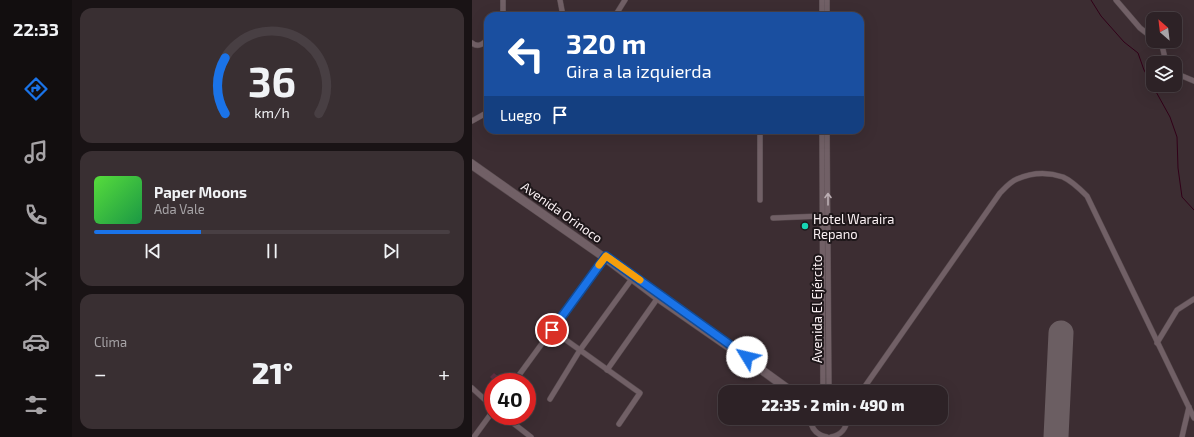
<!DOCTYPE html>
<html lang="es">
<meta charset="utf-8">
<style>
:root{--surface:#2d2226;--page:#392f32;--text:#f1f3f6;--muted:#a7a4a7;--line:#483f43;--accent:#1a73e8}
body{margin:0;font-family:"Exo 2",sans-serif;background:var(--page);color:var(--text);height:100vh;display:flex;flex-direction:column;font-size:15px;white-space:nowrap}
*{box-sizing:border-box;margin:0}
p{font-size:13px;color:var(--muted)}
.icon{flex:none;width:22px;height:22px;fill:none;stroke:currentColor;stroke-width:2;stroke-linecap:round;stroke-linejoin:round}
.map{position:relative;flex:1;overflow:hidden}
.drawer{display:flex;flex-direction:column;gap:8px;padding:8px;background:#191315;width:400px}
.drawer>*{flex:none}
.hud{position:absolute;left:12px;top:12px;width:380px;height:122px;border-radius:12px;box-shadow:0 4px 16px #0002,0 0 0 1px var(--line);background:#1a4fa0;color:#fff;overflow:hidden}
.needle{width:26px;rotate:332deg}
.tools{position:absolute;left:674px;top:12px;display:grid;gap:8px}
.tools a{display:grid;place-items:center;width:36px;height:36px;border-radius:8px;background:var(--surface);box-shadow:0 4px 16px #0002,0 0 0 1px var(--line);font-size:20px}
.speed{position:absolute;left:12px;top:373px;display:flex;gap:8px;font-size:20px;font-weight:700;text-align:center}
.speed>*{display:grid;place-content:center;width:52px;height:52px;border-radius:50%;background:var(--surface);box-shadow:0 4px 16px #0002,0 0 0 1px var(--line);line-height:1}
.speed .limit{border:6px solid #d22;background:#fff;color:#111}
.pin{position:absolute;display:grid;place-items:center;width:34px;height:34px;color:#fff;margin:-17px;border:2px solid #fff;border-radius:50%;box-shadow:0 1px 4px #0007}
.me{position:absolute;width:44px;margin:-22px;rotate:306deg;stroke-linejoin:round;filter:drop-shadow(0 0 3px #0008)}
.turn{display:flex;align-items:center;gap:14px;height:84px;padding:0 16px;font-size:18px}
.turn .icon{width:52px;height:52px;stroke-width:2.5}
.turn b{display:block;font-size:28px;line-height:34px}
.then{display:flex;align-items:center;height:38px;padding:0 16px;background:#0003;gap:8px;font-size:15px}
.big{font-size:30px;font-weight:800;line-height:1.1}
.drawer .tile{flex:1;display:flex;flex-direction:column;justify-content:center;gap:6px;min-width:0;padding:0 14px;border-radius:12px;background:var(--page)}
.drawer .dial{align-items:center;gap:0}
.dial svg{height:104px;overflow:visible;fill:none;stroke:var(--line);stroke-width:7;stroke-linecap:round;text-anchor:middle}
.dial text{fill:var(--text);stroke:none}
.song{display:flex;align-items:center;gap:12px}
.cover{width:48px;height:48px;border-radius:6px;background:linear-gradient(135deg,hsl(110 70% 55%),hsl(140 70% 35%))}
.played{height:4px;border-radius:2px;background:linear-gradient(90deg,var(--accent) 30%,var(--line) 30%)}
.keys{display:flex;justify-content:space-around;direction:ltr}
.heat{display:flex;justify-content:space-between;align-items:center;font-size:22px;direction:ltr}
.trip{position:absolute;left:246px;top:385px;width:230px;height:40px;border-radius:12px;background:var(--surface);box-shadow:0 4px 16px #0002,0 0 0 1px var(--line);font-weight:800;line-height:40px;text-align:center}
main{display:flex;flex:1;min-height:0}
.dock{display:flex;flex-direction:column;width:72px;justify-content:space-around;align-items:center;background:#120e0f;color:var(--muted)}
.dock .icon{width:28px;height:28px}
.dock .selected{color:var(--accent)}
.dock b{font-size:18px;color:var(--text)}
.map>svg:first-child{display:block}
.green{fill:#5f2e42}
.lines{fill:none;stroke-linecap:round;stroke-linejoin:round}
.stream{stroke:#310018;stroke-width:1}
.runway{stroke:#6b5e62;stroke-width:25}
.minor-casing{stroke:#574a4e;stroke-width:6}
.minor{stroke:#716066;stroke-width:5}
.oneway{stroke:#bcafb4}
.route-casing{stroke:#114b97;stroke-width:10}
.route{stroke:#1a73e8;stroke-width:7}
.slow{stroke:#f59e0b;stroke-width:7}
.poi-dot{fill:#17d5b3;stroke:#1e171a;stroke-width:1.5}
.labels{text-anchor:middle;stroke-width:4;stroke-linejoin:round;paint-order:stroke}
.street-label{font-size:13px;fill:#faf0f3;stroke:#1e171a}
.poi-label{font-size:13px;fill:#faf0f3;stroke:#1e171a;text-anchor:start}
</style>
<main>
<nav class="dock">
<b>22:33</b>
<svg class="icon selected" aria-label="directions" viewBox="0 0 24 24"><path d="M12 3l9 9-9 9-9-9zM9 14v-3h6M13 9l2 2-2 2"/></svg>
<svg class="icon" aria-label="music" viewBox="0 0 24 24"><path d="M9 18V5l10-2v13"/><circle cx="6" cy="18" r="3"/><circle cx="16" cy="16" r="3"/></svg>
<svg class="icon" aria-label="phone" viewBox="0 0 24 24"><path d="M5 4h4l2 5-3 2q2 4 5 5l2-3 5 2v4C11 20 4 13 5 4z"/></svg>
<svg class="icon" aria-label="climate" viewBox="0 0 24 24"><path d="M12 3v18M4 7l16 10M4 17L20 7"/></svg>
<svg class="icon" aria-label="car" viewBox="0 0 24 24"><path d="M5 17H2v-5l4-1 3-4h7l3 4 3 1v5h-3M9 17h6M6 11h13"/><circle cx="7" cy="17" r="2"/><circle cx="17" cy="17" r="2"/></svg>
<svg class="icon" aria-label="filters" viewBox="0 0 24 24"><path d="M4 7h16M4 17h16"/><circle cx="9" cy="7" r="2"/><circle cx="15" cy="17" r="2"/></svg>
</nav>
<section class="drawer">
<div class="tile dial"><svg viewBox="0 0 100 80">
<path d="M14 69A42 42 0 1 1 86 69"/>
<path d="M14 69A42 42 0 0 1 14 26" stroke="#1a73e8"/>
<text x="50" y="56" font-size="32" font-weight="700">36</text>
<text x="50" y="72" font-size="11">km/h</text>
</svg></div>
<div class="tile">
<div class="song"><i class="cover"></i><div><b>Paper Moons</b><p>Ada Vale</p></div></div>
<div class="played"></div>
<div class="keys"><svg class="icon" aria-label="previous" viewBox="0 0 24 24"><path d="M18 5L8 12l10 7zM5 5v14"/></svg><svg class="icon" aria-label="pause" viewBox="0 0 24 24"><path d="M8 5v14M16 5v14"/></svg><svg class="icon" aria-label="next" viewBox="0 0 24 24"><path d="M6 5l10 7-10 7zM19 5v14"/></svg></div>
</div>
<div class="tile"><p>Clima</p>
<div class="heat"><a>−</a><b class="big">21°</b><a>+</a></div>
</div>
</section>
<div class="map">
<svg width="722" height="437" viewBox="0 0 722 437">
<rect width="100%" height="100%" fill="#3c2d32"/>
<path class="green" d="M22,373L31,381V382H23L18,377Z"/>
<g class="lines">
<path class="stream" d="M619,0L629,16L652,42L666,53L672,70L698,117L705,137L706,168L710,197L722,210"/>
<path class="runway" d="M584,437L589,333"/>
<defs>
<g id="minor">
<path d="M31,0V16"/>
<path d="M88,0L91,16"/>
<path d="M350,0V16"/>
<path d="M355,0V16"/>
<path d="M644,0L668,28L681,38"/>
<path d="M143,16L153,0"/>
<path d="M685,41L690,45L694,63"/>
<path d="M0,43C6,48 11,44 16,39"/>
<path d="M703,73L722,81"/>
<path d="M0,121L16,112"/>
<path d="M350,130L351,392"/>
<path d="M355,130L357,392"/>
<path d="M0,162L254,342L323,392"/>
<path d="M0,167L132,259L185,299L270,358"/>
<path d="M288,200V130"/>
<path d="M301,218L350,216"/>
<path d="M80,330L168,393L147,424"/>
<path d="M685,343L705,310L722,299"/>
<path d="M135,370L185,299"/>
<path d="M291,373L317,392"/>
<path d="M42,382L133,257"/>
<path d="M0,388L21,407"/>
<path d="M389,392L528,193C533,188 538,182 545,179C559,173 576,172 591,177C600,181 608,189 615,196L722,418"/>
<path d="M78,399L108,350L159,280"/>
<path d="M32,416L59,437"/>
<path d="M338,418C339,428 344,435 355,437"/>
<path d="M2,437L21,411"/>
<path d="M359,437C369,435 375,428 375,418"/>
<path d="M710,437L712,428L717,407"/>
</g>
</defs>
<use href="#minor" class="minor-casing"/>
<use href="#minor" class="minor"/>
</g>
<defs><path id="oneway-shaft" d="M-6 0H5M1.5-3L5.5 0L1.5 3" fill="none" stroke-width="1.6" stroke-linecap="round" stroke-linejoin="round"/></defs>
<use class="oneway" href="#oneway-shaft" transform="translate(356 199) rotate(-90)"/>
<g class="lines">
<defs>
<path id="route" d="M80,330L134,256L275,357"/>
</defs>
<use href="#route" class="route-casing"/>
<use href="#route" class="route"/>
<path class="slow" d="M127,265L134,256L168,280"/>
</g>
<circle class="poi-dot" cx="333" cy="226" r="4"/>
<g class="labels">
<g class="street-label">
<text transform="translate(90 212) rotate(35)" y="5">Avenida Orinoco</text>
<text transform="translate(345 309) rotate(-90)" y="5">Avenida El Ejército</text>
</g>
<g class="poi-label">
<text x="341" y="224">Hotel Waraira<tspan x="341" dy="15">Repano</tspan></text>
</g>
</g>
</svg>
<div class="tools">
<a><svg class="needle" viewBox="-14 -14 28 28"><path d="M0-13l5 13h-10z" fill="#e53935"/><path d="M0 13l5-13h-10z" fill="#a7a4a7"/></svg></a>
<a><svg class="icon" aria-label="layers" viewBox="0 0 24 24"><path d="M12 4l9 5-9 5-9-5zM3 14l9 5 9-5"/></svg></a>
</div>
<div class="speed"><div class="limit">40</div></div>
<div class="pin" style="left:80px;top:330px;background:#d93025"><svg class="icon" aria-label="arrive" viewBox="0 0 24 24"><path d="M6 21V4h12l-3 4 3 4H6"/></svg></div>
<svg class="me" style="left:275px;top:357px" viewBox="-20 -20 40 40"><circle r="19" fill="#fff"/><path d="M0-13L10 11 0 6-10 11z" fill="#1a73e8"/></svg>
<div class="trip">22:35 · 2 min · 490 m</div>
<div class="hud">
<div class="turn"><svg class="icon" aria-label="left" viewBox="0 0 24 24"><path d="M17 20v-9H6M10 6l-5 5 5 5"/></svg><div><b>320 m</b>Gira a la izquierda</div></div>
<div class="then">Luego<svg class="icon" aria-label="arrive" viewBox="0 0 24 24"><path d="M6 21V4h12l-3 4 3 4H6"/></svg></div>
</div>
</div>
</main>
